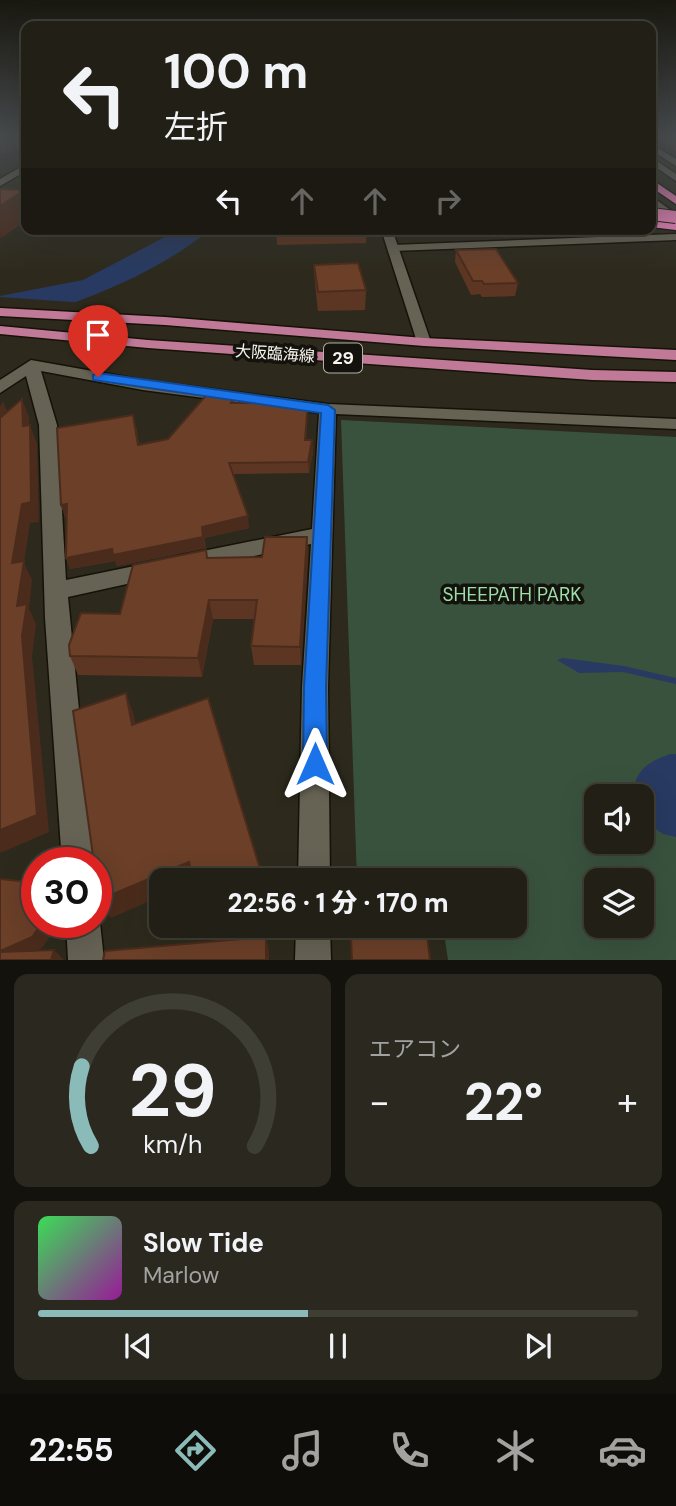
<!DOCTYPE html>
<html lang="ja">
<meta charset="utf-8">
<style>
:root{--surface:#222016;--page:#2a281f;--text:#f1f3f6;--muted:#a2a3a1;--line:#3f3e35;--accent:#8bbbb9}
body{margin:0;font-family:"DM Sans","Noto Sans JP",sans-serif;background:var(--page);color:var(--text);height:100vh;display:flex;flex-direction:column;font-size:26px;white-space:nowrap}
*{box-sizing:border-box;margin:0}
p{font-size:23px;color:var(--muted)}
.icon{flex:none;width:38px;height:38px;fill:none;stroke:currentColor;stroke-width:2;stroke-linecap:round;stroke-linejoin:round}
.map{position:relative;height:960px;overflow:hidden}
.panel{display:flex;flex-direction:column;gap:14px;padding:14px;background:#13120c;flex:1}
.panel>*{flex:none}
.top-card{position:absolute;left:21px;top:21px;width:635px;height:214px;border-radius:14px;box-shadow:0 7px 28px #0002,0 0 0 2px var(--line);background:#222016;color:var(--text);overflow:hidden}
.tools{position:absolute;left:584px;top:784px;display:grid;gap:14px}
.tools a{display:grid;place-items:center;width:70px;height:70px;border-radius:14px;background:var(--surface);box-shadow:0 7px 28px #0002,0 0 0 2px var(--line);font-size:35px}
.speed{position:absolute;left:21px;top:847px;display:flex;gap:14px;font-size:35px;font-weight:700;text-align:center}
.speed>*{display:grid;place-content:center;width:91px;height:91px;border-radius:50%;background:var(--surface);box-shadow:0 7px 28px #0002,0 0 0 2px var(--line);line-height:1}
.speed .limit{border:10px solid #d22;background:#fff;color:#111}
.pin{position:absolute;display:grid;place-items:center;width:60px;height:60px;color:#fff;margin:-72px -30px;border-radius:50% 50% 50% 0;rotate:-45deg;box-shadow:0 0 7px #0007}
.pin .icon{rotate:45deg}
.me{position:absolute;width:77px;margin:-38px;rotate:0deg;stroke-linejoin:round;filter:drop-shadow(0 0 5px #0008)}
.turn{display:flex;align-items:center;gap:24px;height:147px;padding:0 28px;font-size:32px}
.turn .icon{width:91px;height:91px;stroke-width:2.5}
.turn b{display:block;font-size:49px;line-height:60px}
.lanes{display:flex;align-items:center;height:66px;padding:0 28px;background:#0003;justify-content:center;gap:35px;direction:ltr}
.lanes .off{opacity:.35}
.big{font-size:52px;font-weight:800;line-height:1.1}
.panel .tile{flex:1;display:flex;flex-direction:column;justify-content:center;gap:10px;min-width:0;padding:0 24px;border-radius:14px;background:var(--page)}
.panel .dial{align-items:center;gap:0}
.dial svg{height:182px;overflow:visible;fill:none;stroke:var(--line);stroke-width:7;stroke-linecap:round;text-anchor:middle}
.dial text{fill:var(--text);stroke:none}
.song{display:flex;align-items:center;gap:21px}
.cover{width:84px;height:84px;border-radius:10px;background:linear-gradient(135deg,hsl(130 70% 55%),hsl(300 70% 35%))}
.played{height:7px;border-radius:4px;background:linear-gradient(90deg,var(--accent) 45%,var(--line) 45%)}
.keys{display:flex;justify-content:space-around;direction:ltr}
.heat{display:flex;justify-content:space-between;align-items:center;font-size:38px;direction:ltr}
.panel .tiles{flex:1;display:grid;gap:14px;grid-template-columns:1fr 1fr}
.tile:last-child{grid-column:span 2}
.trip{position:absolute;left:149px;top:868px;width:378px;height:70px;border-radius:14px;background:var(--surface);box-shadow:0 7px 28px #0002,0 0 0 2px var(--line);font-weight:800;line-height:70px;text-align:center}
.menu{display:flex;height:112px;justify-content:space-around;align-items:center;background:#0e0d09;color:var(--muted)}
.menu .icon{width:49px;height:49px}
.menu .selected{color:var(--accent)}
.menu b{font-size:32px;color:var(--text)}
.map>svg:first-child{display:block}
.green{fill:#39523e;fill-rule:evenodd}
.water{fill:#283a61}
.pier{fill:#2d2a1d}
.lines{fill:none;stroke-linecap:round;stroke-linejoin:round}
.minor-casing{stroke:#151207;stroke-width:3}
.tertiary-casing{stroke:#151207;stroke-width:3}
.primary-casing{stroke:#151207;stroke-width:3}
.motorway-casing{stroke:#151207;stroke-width:3}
.minor{fill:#666254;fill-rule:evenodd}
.tertiary{fill:#666254;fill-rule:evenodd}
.primary{fill:#c17998;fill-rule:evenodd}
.motorway{fill:#fe89c6;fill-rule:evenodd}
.motorway-bridge-casing{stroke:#151207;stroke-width:14;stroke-linecap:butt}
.motorway-bridge{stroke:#fe89c6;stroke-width:12}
.wall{fill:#5c3622}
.shaded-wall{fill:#4b2c1c}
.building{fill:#6b3f28;stroke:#4b2c1c;stroke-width:2}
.route{fill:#1a73e8;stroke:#114b97;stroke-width:2}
.labels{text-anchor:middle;stroke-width:7;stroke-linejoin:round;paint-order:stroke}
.far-street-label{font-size:16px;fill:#f7f5ed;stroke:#14120d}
.shield{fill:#14120d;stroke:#b3b1aa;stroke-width:2}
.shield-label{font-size:18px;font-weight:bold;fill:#f7f5ed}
.park-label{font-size:19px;fill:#9bdea8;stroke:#14120d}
</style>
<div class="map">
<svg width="676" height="960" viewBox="0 0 676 960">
<rect width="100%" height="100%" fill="#2d2a1d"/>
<path class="green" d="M341,420L676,437V960H448L443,926H514V880H357ZM597,796H642V842H597ZM597,880H642V926H597Z"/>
<g class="water">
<path d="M180,229H211C151,278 73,305 0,327V296L83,280Z"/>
<path d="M563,658L624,666L676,678V684L623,672L579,673L557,660Z"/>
<path d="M670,754H676V837L663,834L642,819V796H633C635,770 646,763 670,754Z"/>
</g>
<path class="pier" d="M0,297L86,303L0,331Z"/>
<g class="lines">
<defs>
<g id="minor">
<path d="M651,144L676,159V166L651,150Z"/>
<path d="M676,234V240L393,251L387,248L393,245Z"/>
<path d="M31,360L143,380L328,404L676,419V429L336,414L328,687L330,880H298L302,687L311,544L183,571L175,569L172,563L175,557L183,555L312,529L319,413L143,390L41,371L57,425L66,580L154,562L162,564L165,570L162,576L154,578L68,597L94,863H62L45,618L39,425L26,376L0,393V380Z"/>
<path d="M96,913L100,922L104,960H68L66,922H96Z"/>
<path d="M296,926H330L331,960H295Z"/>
</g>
<g id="tertiary">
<path d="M651,157L676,174V181L651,164Z"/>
<path d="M26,164V171L0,186V179Z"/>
<path d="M651,196L676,214V222L651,204Z"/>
<path d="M381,229H392L431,342L429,345L424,346L417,342Z"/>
</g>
<g id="primary">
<path d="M0,308L165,317L424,338L676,350V360L424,346L165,325L0,316Z"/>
<path d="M0,326L148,340L592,370L676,372V382L592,380L148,348L0,334Z"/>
</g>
<g id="motorway">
<path d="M651,179L676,196V204L651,187Z"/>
<path d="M651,219L676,222V230L651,227Z"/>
</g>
</defs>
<use href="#minor" class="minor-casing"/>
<use href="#tertiary" class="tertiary-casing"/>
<use href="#primary" class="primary-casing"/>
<use href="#motorway" class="motorway-casing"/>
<use href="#minor" class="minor"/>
<use href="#tertiary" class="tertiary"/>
<use href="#primary" class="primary"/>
<use href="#motorway" class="motorway"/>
<defs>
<path id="motorway-bridge" d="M651,214L676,217"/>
</defs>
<use href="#motorway-bridge" class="motorway-bridge-casing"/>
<use href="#motorway-bridge" class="motorway-bridge"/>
</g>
<g class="wall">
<path d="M653,136H676V151Z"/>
<path d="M276,229H367L366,243L277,245Z"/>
<path d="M456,250L518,283L515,296L482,297L480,294L471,295L455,262Z"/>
<path d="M314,265L366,290L365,310L318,311L315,284Z"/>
<path d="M235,397V403H308L306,440H312L313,452L309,473L233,474L249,528L204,538L206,548L117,566L115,561L70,569L66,558L67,517H65L61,505L136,426L139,444L168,439Z"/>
<path d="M307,537L308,556L301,665H254L251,646L255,619H213L202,677L78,675L70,656L120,614L207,558L262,557Z"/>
</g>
<g class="shaded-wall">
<path d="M0,136H26V147L0,155Z"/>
<path d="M25,190L26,194V221L1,238L0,235V206Z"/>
<path d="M22,399L29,417L30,445L23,426Z"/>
<path d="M3,401L10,419L0,443V407Z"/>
<path d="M308,403V414L305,451V440Z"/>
<path d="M30,425L37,444L39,522L30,523L24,563L32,580L29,609L36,624L32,656L49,832L0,853V830L17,606L12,563Z"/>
<path d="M312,440L313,452L309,473L308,462Z"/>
<path d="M67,504L71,516L65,517L61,505Z"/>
<path d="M248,516L249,528L204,538L202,527Z"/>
<path d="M203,537L206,548L117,566L115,561L70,569L66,558L112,549Z"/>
<path d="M307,537L308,556L301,665L300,647Z"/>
<path d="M209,600L213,619L202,677L198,658Z"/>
<path d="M126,693L134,716L141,747L132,725Z"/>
<path d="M189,862L196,880H161V896L111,918L99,900Z"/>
<path d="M261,872L262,880H242Z"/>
<path d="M43,922H60L42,948L13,960L0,956V951Z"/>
<path d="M266,937L269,949V960H266Z"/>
<path d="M54,950L64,960H51Z"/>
</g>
<g class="building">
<path d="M0,189L25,190L0,206Z"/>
<path d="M496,249L518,283L484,284L482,281H473L456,250Z"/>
<path d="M358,263L366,290L318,292L314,265Z"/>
<path d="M209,392L235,397L231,403H308L305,440H312L308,462L229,463L248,516L202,527L203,537L113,555L112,549L66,558L67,504L61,505L57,428L133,415L138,445L168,439Z"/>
<path d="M22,399L23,426L30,425L31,502L22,504L12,563L24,561L17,606L27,604L22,636L37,815L0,830V418Z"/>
<path d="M265,537H307L300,647L251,646L257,600H209L198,658L70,656L69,645L81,613L120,614L133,565L206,550L207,558L262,557Z"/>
<path d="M126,693L132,725L208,698L261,872L242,880H193L189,862L99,900L96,883V863H94L73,711Z"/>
<path d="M31,876H37V922H43L32,937L0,951V879L30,882Z"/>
<path d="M427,935L430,960H352L351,938Z"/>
<path d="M266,937V960H103L105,951Z"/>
<path d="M54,950L51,960H0V952Z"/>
</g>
<linearGradient id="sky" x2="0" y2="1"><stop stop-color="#191710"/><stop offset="0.5" stop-color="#464a4c"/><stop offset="1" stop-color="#464a4c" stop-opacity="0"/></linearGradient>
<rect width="676" height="271" fill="url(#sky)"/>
<path class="route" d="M98,373L328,405L335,410L326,687L327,764L323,773L315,776L307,773L303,764L304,687L321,413L93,380V375Z"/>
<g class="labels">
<g class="far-street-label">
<text transform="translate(275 353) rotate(4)" y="6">大阪臨海線</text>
</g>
<rect class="shield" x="324" y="343.5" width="38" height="29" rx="5"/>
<g class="shield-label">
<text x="343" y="364">29</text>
</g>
<g class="park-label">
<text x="512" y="601">SHEEPATH PARK</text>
</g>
</g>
</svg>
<div class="tools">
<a><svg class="icon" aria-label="sound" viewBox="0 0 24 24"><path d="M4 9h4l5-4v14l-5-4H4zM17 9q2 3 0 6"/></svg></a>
<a><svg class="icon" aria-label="layers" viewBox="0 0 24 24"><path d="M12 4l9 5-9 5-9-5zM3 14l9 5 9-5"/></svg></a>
</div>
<div class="speed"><div class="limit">30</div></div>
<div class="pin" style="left:98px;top:377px;background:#d93025"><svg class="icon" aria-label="arrive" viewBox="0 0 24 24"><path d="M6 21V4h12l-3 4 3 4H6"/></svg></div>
<svg class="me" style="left:315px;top:764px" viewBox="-20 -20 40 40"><path d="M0-17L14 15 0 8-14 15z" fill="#1a73e8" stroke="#fff" stroke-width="4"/></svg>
<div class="trip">22:56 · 1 分 · 170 m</div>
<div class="top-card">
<div class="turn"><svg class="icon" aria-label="left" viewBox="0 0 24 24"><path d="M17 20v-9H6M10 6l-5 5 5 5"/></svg><div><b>100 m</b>左折</div></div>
<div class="lanes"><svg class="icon" aria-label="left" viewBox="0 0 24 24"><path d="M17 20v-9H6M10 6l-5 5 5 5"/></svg><svg class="icon off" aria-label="ahead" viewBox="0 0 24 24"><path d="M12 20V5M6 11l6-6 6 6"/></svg><svg class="icon off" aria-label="ahead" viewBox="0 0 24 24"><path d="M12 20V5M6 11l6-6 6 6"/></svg><svg class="icon off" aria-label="right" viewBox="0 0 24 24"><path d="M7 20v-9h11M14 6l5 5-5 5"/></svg></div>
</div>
</div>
<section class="panel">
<div class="tiles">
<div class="tile dial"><svg viewBox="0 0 100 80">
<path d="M14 69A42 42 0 1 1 86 69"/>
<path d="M14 69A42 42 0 0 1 10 34" stroke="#8bbbb9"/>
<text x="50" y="56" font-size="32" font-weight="700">29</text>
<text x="50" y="72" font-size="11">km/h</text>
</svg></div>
<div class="tile"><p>エアコン</p>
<div class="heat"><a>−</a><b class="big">22°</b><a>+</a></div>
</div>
<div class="tile">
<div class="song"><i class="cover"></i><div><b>Slow Tide</b><p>Marlow</p></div></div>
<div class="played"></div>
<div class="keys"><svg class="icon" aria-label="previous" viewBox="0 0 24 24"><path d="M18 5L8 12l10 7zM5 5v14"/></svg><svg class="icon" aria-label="pause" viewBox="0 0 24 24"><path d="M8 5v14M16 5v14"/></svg><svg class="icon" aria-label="next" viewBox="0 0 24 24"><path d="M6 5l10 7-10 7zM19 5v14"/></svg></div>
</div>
</div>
</section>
<nav class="menu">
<b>22:55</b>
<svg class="icon selected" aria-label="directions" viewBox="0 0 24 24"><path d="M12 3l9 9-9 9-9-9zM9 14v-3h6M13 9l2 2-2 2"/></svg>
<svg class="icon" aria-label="music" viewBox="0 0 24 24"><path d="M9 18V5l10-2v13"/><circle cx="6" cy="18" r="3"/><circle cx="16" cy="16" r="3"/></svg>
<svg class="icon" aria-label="phone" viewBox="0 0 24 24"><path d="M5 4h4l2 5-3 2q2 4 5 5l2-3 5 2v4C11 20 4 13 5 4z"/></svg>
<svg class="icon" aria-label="climate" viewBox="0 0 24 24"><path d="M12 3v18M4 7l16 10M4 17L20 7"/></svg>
<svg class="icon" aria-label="car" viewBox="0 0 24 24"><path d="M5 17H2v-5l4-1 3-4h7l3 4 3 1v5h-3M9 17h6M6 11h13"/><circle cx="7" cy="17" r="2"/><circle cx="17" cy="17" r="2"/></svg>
</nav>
